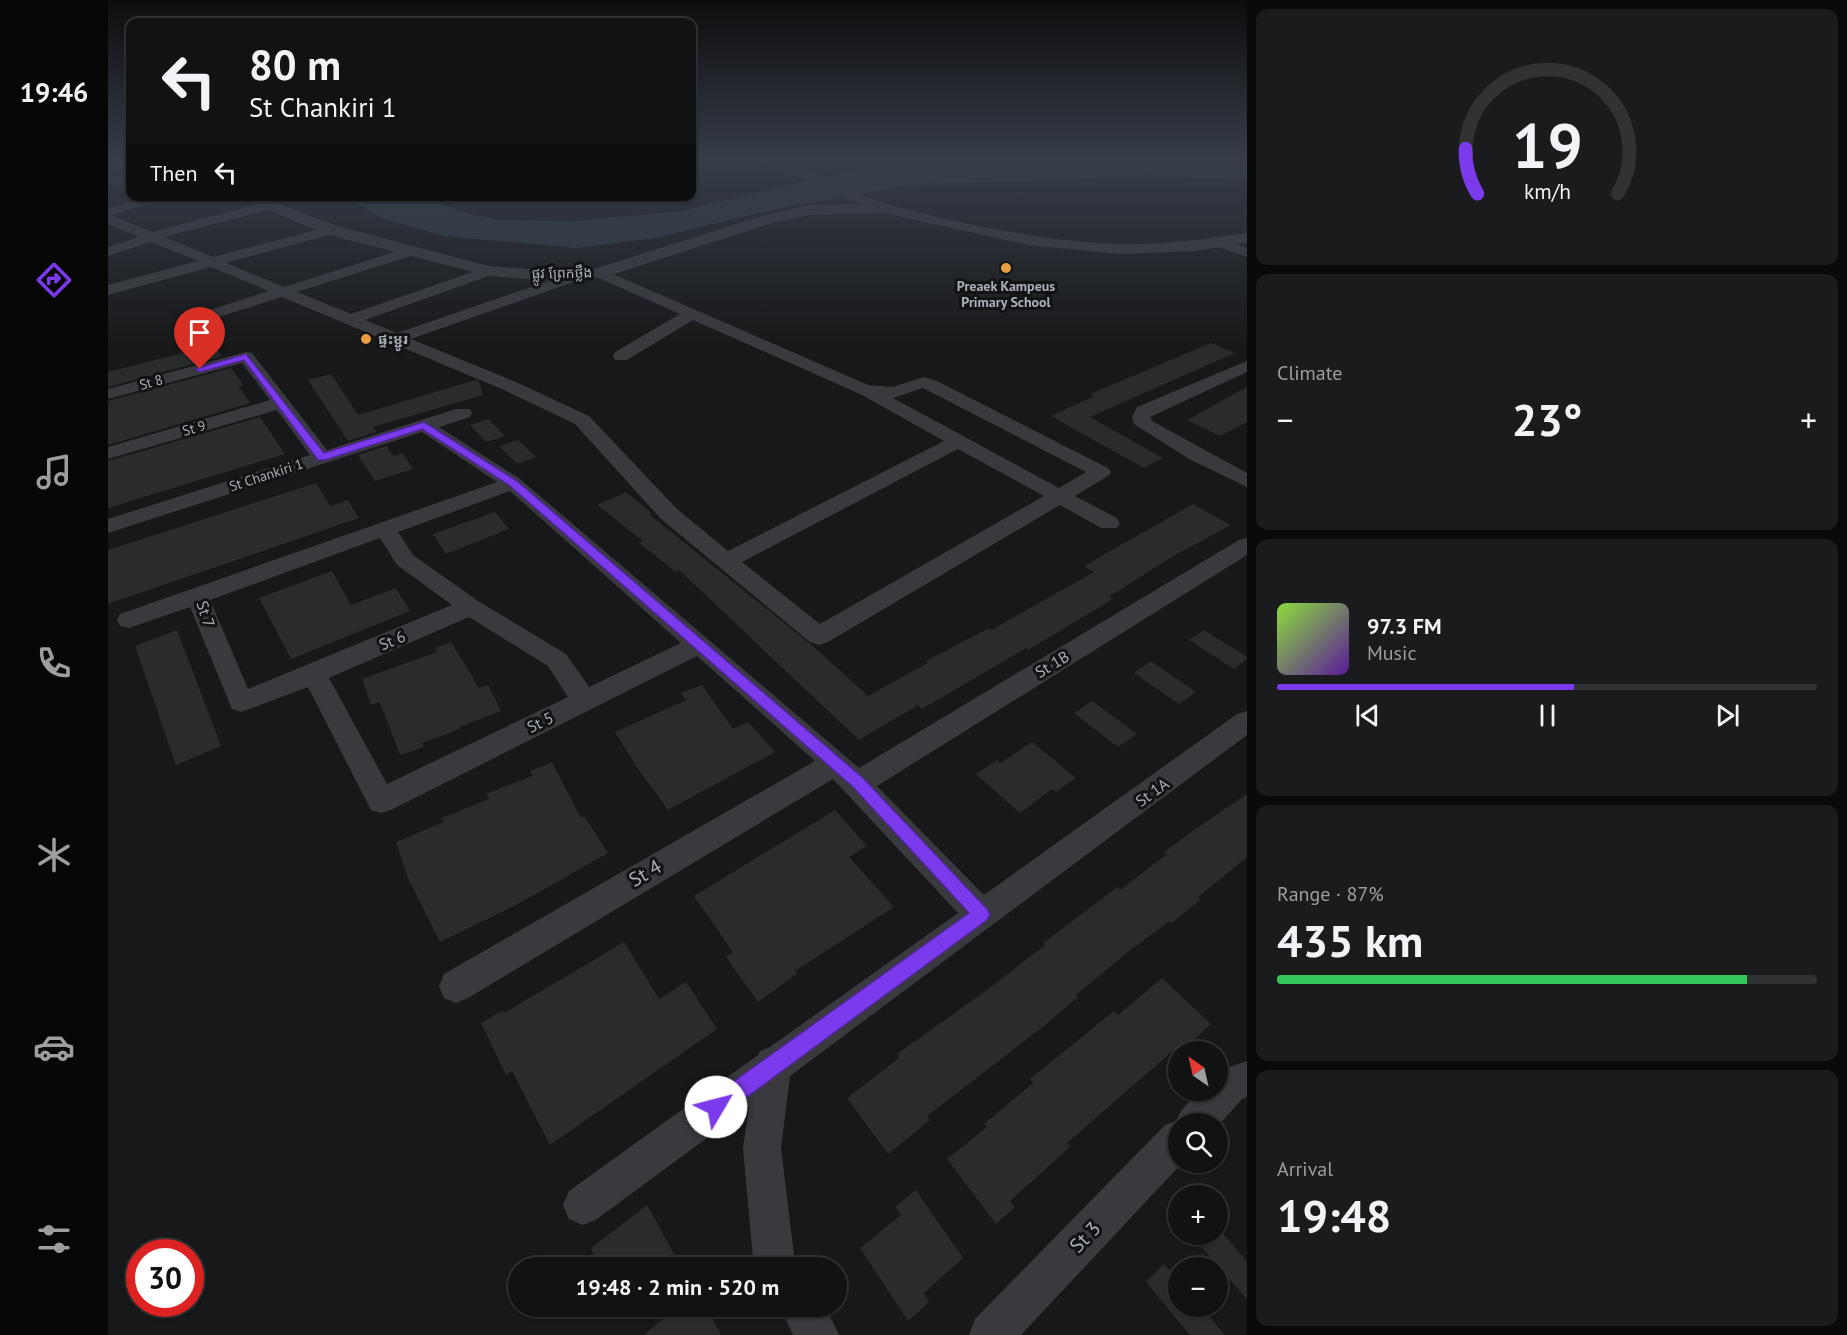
<!DOCTYPE html>
<meta charset="utf-8">
<style>
:root{--surface:#111213;--page:#1a1b1c;--text:#f1f3f6;--muted:#9c9ea0;--line:#303233;--accent:#7c3aed}
body{margin:0;font-family:"PT Sans","Noto Sans Khmer",sans-serif;background:var(--page);color:var(--text);height:100vh;display:flex;flex-direction:column;font-size:22px;white-space:nowrap}
*{box-sizing:border-box;margin:0}
p{font-size:20px;color:var(--muted)}
.icon{flex:none;width:33px;height:33px;fill:none;stroke:currentColor;stroke-width:2;stroke-linecap:round;stroke-linejoin:round}
.map{position:relative;flex:1;overflow:hidden}
.drawer{display:flex;flex-direction:column;gap:9px;padding:9px;background:#090a0a;width:600px}
.drawer>*{flex:none}
.banner{position:absolute;left:18px;top:18px;width:570px;height:183px;border-radius:12px;box-shadow:0 2px 4px #0004,0 0 0 2px var(--line);background:#111213;color:var(--text);overflow:hidden}
.needle{width:39px;rotate:326deg}
.fabs{position:absolute;left:1060px;top:1041px;display:grid;gap:12px}
.fabs a{display:grid;place-items:center;width:60px;height:60px;border-radius:50%;background:var(--surface);box-shadow:0 2px 4px #0004,0 0 0 2px var(--line);font-size:30px}
.speed{position:absolute;left:18px;top:1239px;display:flex;gap:12px;font-size:30px;font-weight:700;text-align:center}
.speed>*{display:grid;place-content:center;width:78px;height:78px;border-radius:50%;background:var(--surface);box-shadow:0 2px 4px #0004,0 0 0 2px var(--line);line-height:1}
.speed .limit{border:9px solid #d22;background:#fff;color:#111}
.pin{position:absolute;display:grid;place-items:center;width:51px;height:51px;color:#fff;margin:-62px -26px;border-radius:50% 50% 50% 0;rotate:-45deg;box-shadow:0 0 6px #0007}
.pin .icon{rotate:45deg}
.me{position:absolute;width:66px;margin:-33px;rotate:53deg;stroke-linejoin:round;filter:drop-shadow(0 0 4px #0008)}
.turn{display:flex;align-items:center;gap:21px;height:126px;padding:0 24px;font-size:27px}
.turn .icon{width:78px;height:78px;stroke-width:2.5}
.turn b{display:block;font-size:42px;line-height:51px}
.then{display:flex;align-items:center;height:57px;padding:0 24px;background:#0003;gap:12px;font-size:22px}
.big{font-size:45px;font-weight:700;line-height:1.1}
.drawer .widget{flex:1;display:flex;flex-direction:column;justify-content:center;gap:9px;min-width:0;padding:0 21px;border-radius:12px;background:var(--page)}
.drawer .dial{align-items:center;gap:0}
.dial svg{height:156px;overflow:visible;fill:none;stroke:var(--line);stroke-width:7;stroke-linecap:round;text-anchor:middle}
.dial text{fill:var(--text);stroke:none}
.song{display:flex;align-items:center;gap:18px}
.cover{width:72px;height:72px;border-radius:9px;background:linear-gradient(135deg,hsl(90 70% 55%),hsl(270 70% 35%))}
.played{height:6px;border-radius:3px;background:linear-gradient(90deg,var(--accent) 55%,var(--line) 55%)}
.keys{display:flex;justify-content:space-around;direction:ltr}
.heat{display:flex;justify-content:space-between;align-items:center;font-size:33px;direction:ltr}
.charge{height:9px;border-radius:4px;background:linear-gradient(90deg,#34c759 87%,var(--line) 0)}
.trip{position:absolute;left:400px;top:1257px;width:339px;height:60px;border-radius:30px;background:var(--surface);box-shadow:0 2px 4px #0004,0 0 0 2px var(--line);font-weight:700;line-height:60px;text-align:center}
main{display:flex;flex:1;min-height:0}
.menu{display:flex;flex-direction:column;width:108px;justify-content:space-around;align-items:center;background:#070708;color:var(--muted)}
.menu .icon{width:42px;height:42px}
.menu .current{color:var(--accent)}
.menu b{font-size:27px;color:var(--text)}
.map>svg:first-child{display:block}
.water{fill:#2e383c}
.building{fill:#2a2b2d}
.lines{fill:none;stroke-linecap:round;stroke-linejoin:round}
.minor{fill:#393a3e;fill-rule:evenodd}
.tertiary{fill:#393a3e;fill-rule:evenodd}
.route{fill:#7c3aed;stroke:#51269a;stroke-width:1.5}
.poi-dot{fill:#e79d41;stroke:#121314;stroke-width:2}
.labels{text-anchor:middle;stroke-width:6;stroke-linejoin:round;paint-order:stroke}
.far-street-label{font-size:14px;fill:#aab0b8;stroke:#121314}
.far-poi-label{font-size:14px;font-weight:bold;fill:#aab0b8;stroke:#121314}
.street-label{font-size:16px;fill:#aab0b8;stroke:#121314}
.near-street-label{font-size:20px;fill:#aab0b8;stroke:#121314}
</style>
<main>
<nav class="menu">
<b>19:46</b>
<svg class="icon current" aria-label="directions" viewBox="0 0 24 24"><path d="M12 3l9 9-9 9-9-9zM9 14v-3h6M13 9l2 2-2 2"/></svg>
<svg class="icon" aria-label="music" viewBox="0 0 24 24"><path d="M9 18V5l10-2v13"/><circle cx="6" cy="18" r="3"/><circle cx="16" cy="16" r="3"/></svg>
<svg class="icon" aria-label="phone" viewBox="0 0 24 24"><path d="M5 4h4l2 5-3 2q2 4 5 5l2-3 5 2v4C11 20 4 13 5 4z"/></svg>
<svg class="icon" aria-label="climate" viewBox="0 0 24 24"><path d="M12 3v18M4 7l16 10M4 17L20 7"/></svg>
<svg class="icon" aria-label="car" viewBox="0 0 24 24"><path d="M5 17H2v-5l4-1 3-4h7l3 4 3 1v5h-3M9 17h6M6 11h13"/><circle cx="7" cy="17" r="2"/><circle cx="17" cy="17" r="2"/></svg>
<svg class="icon" aria-label="filters" viewBox="0 0 24 24"><path d="M4 7h16M4 17h16"/><circle cx="9" cy="7" r="2"/><circle cx="15" cy="17" r="2"/></svg>
</nav>
<div class="map">
<svg width="1139" height="1335" viewBox="0 0 1139 1335">
<rect width="100%" height="100%" fill="#171819"/>
<path class="water" d="M834,160H1049L1131,165L1139,166V180L1015,174L977,179L808,184L672,208L547,238L468,248L337,236L275,219L239,197H313L362,214L392,220L466,221L573,211L742,171Z"/>
<g class="building">
<path d="M1103,343L1127,353L982,417L1055,458L1036,468L943,416L986,396L982,394Z"/>
<path d="M106,345L114,356L0,387V372Z"/>
<path d="M123,368L135,385L131,386L142,403L0,445V401Z"/>
<path d="M223,374L250,415L367,380L371,382L375,395L265,427L269,432L240,441L200,380Z"/>
<path d="M1139,387V422L1112,436L1079,420Z"/>
<path d="M152,417L177,454L0,508V461Z"/>
<path d="M380,419L397,436L378,442L362,425Z"/>
<path d="M410,440L428,457L409,464L391,446Z"/>
<path d="M278,446L286,456L294,453L305,469L267,481L250,455Z"/>
<path d="M208,483L222,506L240,500L251,518L0,604V550Z"/>
<path d="M518,492L544,513L541,514L706,647L760,696L820,663L818,661L881,628L883,630L986,572L976,566L1085,504L1123,525L1062,558L1001,597L1005,599L920,650L918,648L814,709L810,705L751,740L571,570L568,572L531,543L535,541L489,505Z"/>
<path d="M387,512L401,529L338,554L325,534Z"/>
<path d="M224,571L243,605L288,588L302,611L183,659L151,598Z"/>
<path d="M69,630L113,746L68,765L27,646Z"/>
<path d="M1096,630L1139,657V659L1126,669L1081,640Z"/>
<path d="M343,642L371,688L380,685L393,711L351,727L352,729L314,743L316,747L292,755L272,702L263,705L254,679L329,652L327,648Z"/>
<path d="M1043,661L1088,692L1071,704L1026,673Z"/>
<path d="M594,685L625,729L640,722L667,752L560,810L528,766L507,732L578,700L573,693Z"/>
<path d="M984,701L1029,734L1010,747L966,713Z"/>
<path d="M924,742L968,778L948,792L944,789L912,813L868,774L889,760L892,763Z"/>
<path d="M444,762L473,818L476,816L500,853L410,904L332,942L300,878L288,842L336,822L334,818L381,799L378,794L424,776L422,771Z"/>
<path d="M1139,794V857L1090,897L1093,899L1064,923L1062,921L1021,951L968,995L970,997L936,1026L819,1116L822,1120L780,1154L739,1098L791,1058L789,1054L879,990L937,945L935,943L1010,887L1012,890L1058,855L1055,853L1083,832Z"/>
<path d="M727,810L759,846L741,857L786,907L687,971L689,974L650,1002L618,957L625,952L586,896Z"/>
<path d="M516,942L551,999L578,982L609,1029L442,1145L404,1071L398,1075L373,1023L395,1010L396,1013Z"/>
<path d="M1054,978L1103,1024L1071,1053L1067,1049L959,1143L962,1147L902,1201L907,1207L888,1224L839,1159L879,1127L876,1124L925,1083L922,1079L1006,1011L1010,1015Z"/>
<path d="M808,1190L855,1258L816,1293L821,1302L800,1321L752,1248L793,1215L787,1207Z"/>
<path d="M539,1205L574,1268H493L483,1248Z"/>
<path d="M1082,1234H1115L1139,1261V1299Z"/>
<path d="M1056,1264L1071,1281V1306H1092L1117,1335H1082L1038,1282Z"/>
<path d="M570,1306H598L613,1335H536Z"/>
</g>
<g class="lines">
<g class="minor">
<path d="M22,174V181L0,186V178Z"/>
<path d="M48,196H72L2,215L44,232L156,203L161,204V210L56,237L105,257L223,226L228,227V233L118,263L176,287L299,248H309V254L189,292L243,314L376,268H386L388,271L386,274L257,320L289,333L464,273H474L476,276L474,279L303,339L408,382L481,416L569,509L620,551L836,441L754,395L585,320L519,360H507L505,356L507,352L572,314L486,276L484,273L486,270H496L760,385L784,387L816,377L829,381L1000,468L1003,472L1000,476L967,496L1009,518L1012,523L1009,528H993L952,505L720,642L711,645L702,642L553,519L467,424L396,390L174,297L85,325H73L71,322L73,319L161,291L103,267L0,295V285L90,261L43,242L0,256V247L31,237L0,224V208ZM815,388L817,389L978,472L951,488L785,398ZM850,449L936,496L712,624L634,562Z"/>
<path d="M410,196L402,201L396,197V196Z"/>
<path d="M1110,238L1139,248V257L1105,245L1103,242Z"/>
<path d="M138,352L144,353L219,450L348,409H362L364,413L362,417L331,427L412,479L751,768L1131,540L1139,538V555L769,786L876,895L1129,714L1139,711V735L682,1076L673,1148L686,1255L692,1268H649L645,1258L635,1148L641,1107L489,1219L475,1225L461,1219L455,1205L461,1191L650,1055L652,1051L662,1047L850,913L725,779L360,998L348,1003L336,998L331,986L336,974L707,761L589,656L283,810L273,813L263,810L200,687L133,712L124,709L82,607L21,628L12,626L9,620L12,614L389,482L314,432L0,533V519L202,455L169,410L0,459V447L162,400L134,363L0,399V389ZM402,491L573,643L481,687L458,654L370,601L305,555L290,532ZM272,538L289,565L344,605L140,689L102,600ZM361,617L440,666L460,697L279,784L221,678Z"/>
<path d="M1139,361V372L1042,417L1044,421L1139,473V487L1081,459L1026,424L1024,417L1029,407Z"/>
<path d="M1139,1061V1097L1134,1099L1110,1126V1124H1071V1162H1075L913,1335H861L867,1319L1057,1125L1068,1121L1073,1111L1091,1090H1110V1071Z"/>
<path d="M672,1306H717L731,1335H685Z"/>
</g>
<path class="tertiary" d="M649,160C696,160 738,192 782,205C854,224 937,242 1012,244C1054,245 1097,239 1139,233V243L1088,251L1011,254L920,245L776,213L701,215L664,223L497,277L442,281L381,276L217,234L128,196H150L229,226L381,266L442,271L489,268L654,216L701,205L752,204Z"/>
</g>
<linearGradient id="sky" x2="0" y2="1"><stop stop-color="#0d0d0e"/><stop offset="0.46" stop-color="#363d49"/><stop offset="1" stop-color="#363d49" stop-opacity="0"/></linearGradient>
<rect width="1139" height="347" fill="url(#sky)"/>
<path class="route" d="M138,354L216,453L316,422L409,481L755,778L879,909L882,914L879,920L616,1114L608,1117L601,1114L598,1107L601,1099L861,913L745,787L401,485L314,429L217,460H210L136,360L92,372L87,369Z"/>
<g class="poi-dot">
<circle cx="898" cy="268" r="6"/>
<circle cx="258" cy="339" r="6"/>
</g>
<g class="labels">
<g class="far-street-label">
<text transform="translate(454 273) rotate(-1)" y="5">ផ្លូវ ព្រែកថ្លឹង</text>
<text transform="translate(43 382) rotate(-15)" y="5">St 8</text>
<text transform="translate(86 428) rotate(-16)" y="5">St 9</text>
<text transform="translate(158 475) rotate(-18)" y="5">St Chankiri 1</text>
</g>
<g class="far-poi-label">
<text x="898" y="291">Preaek Kampeus<tspan x="898" dy="16">Primary School</tspan></text>
<text x="270" y="344" text-anchor="start">ផ្ទះម្ជូរ</text>
</g>
<g class="street-label">
<text transform="translate(98 614) rotate(72)" y="6">St 7</text>
<text transform="translate(284 640) rotate(-23)" y="6">St 6</text>
<text transform="translate(944 664) rotate(-31)" y="6">St 1B</text>
<text transform="translate(432 722) rotate(-26)" y="6">St 5</text>
<text transform="translate(1044 792) rotate(-36)" y="6">St 1A</text>
</g>
<g class="near-street-label">
<text transform="translate(537 873) rotate(-30)" y="7">St 4</text>
<text transform="translate(977 1237) rotate(-46)" y="7">St 3</text>
</g>
</g>
</svg>
<div class="fabs">
<a><svg class="needle" viewBox="-14 -14 28 28"><path d="M0-13l5 13h-10z" fill="#e53935"/><path d="M0 13l5-13h-10z" fill="#9c9ea0"/></svg></a>
<a><svg class="icon" aria-label="search" viewBox="0 0 24 24"><circle cx="10" cy="10" r="6"/><path d="M15 15l6 6"/></svg></a>
<a>+</a>
<a>−</a>
</div>
<div class="speed"><div class="limit">30</div></div>
<div class="pin" style="left:92px;top:369px;background:#d93025"><svg class="icon" aria-label="arrive" viewBox="0 0 24 24"><path d="M6 21V4h12l-3 4 3 4H6"/></svg></div>
<svg class="me" style="left:608px;top:1107px" viewBox="-20 -20 40 40"><circle r="19" fill="#fff"/><path d="M0-13L10 11 0 6-10 11z" fill="#7c3aed"/></svg>
<div class="trip">19:48 · 2 min · 520 m</div>
<div class="banner">
<div class="turn"><svg class="icon" aria-label="left" viewBox="0 0 24 24"><path d="M17 20v-9H6M10 6l-5 5 5 5"/></svg><div><b>80 m</b>St Chankiri 1</div></div>
<div class="then">Then<svg class="icon" aria-label="left" viewBox="0 0 24 24"><path d="M17 20v-9H6M10 6l-5 5 5 5"/></svg></div>
</div>
</div>
<section class="drawer">
<div class="widget dial"><svg viewBox="0 0 100 80">
<path d="M14 69A42 42 0 1 1 86 69"/>
<path d="M14 69A42 42 0 0 1 8 46" stroke="#7c3aed"/>
<text x="50" y="56" font-size="32" font-weight="700">19</text>
<text x="50" y="72" font-size="11">km/h</text>
</svg></div>
<div class="widget"><p>Climate</p>
<div class="heat"><a>−</a><b class="big">23°</b><a>+</a></div>
</div>
<div class="widget">
<div class="song"><i class="cover"></i><div><b>97.3 FM</b><p>Music</p></div></div>
<div class="played"></div>
<div class="keys"><svg class="icon" aria-label="previous" viewBox="0 0 24 24"><path d="M18 5L8 12l10 7zM5 5v14"/></svg><svg class="icon" aria-label="pause" viewBox="0 0 24 24"><path d="M8 5v14M16 5v14"/></svg><svg class="icon" aria-label="next" viewBox="0 0 24 24"><path d="M6 5l10 7-10 7zM19 5v14"/></svg></div>
</div>
<div class="widget"><p>Range · 87%</p><b class="big">435 km</b><div class="charge"></div></div>
<div class="widget"><p>Arrival</p><b class="big">19:48</b></div>
</section>
</main>
